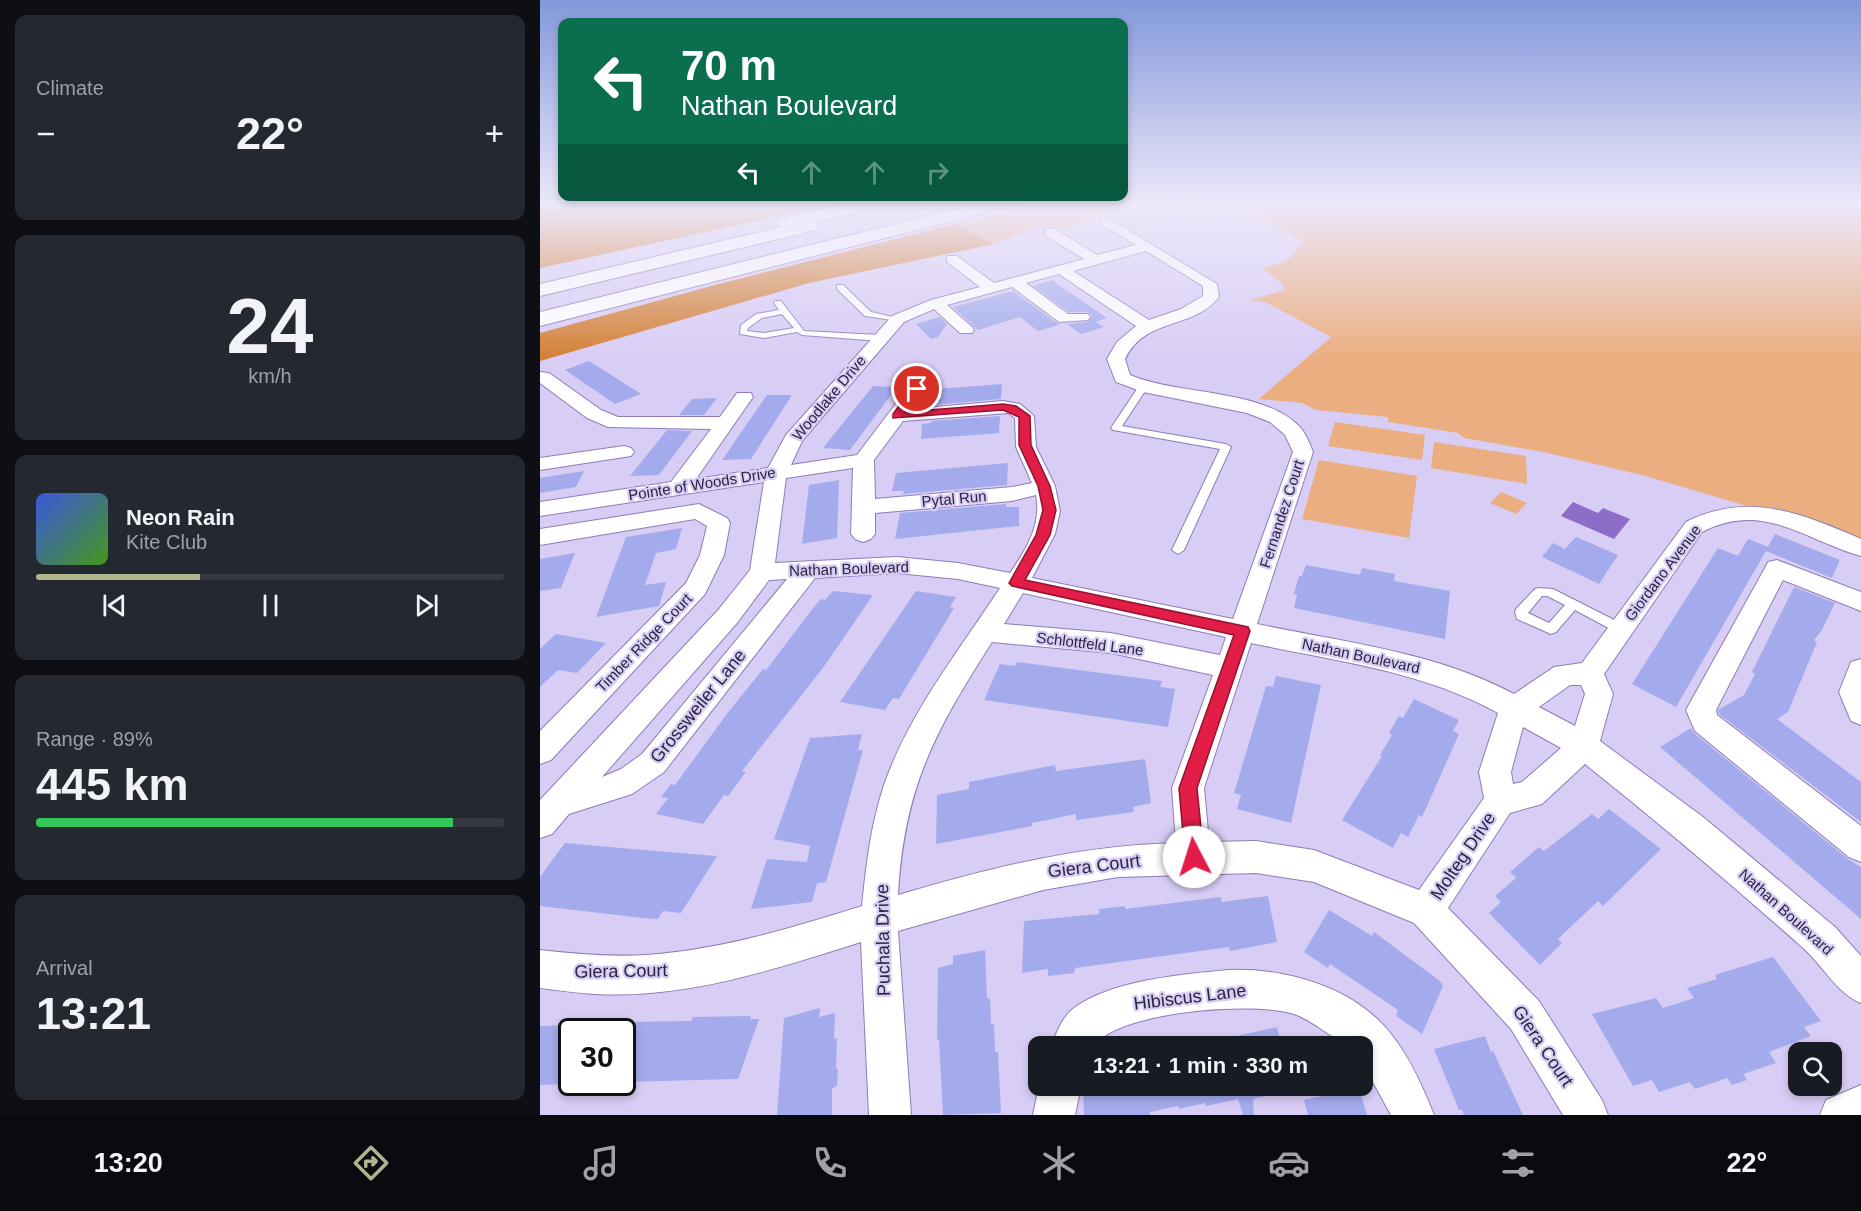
<!DOCTYPE html>
<meta charset="utf-8">
<style>
:root{--surface:#171b24;--page:#242831;--text:#f1f3f6;--muted:#9ea1a6;--line:#363941;--accent:#aeb58f}
body{margin:0;font-family:Helvetica,sans-serif;background:var(--page);color:var(--text);height:100vh;display:flex;flex-direction:column;font-size:22px;white-space:nowrap}
*{box-sizing:border-box;margin:0}
p{font-size:20px;color:var(--muted)}
.icon{flex:none;width:33px;height:33px;fill:none;stroke:currentColor;stroke-width:2;stroke-linecap:round;stroke-linejoin:round}
.map{position:relative;flex:1;overflow:hidden}
.drawer{display:flex;flex-direction:column;gap:15px;padding:15px;background:#0d0f14;width:540px}
.drawer>*{flex:none}
.top-card{position:absolute;left:18px;top:18px;width:570px;height:183px;border-radius:12px;box-shadow:0 3px 9px #0003;background:#0b6e4f;color:#fff;overflow:hidden}
.fabs{position:absolute;left:1248px;top:1042px;display:grid;gap:12px}
.fabs a{display:grid;place-items:center;width:54px;height:54px;border-radius:12px;background:var(--surface);box-shadow:0 3px 9px #0003;font-size:30px}
.speed{position:absolute;left:18px;top:1018px;display:flex;gap:12px;font-size:30px;font-weight:700;text-align:center}
.speed>*{display:grid;place-content:center;width:78px;height:78px;border-radius:50%;background:var(--surface);box-shadow:0 3px 9px #0003;line-height:1}
.speed .limit{border:3px solid #111;border-radius:9px;background:#fff;color:#111}
.pin{position:absolute;display:grid;place-items:center;width:51px;height:51px;color:#fff;margin:-26px;border:3px solid #fff;border-radius:50%;box-shadow:0 2px 6px #0007}
.me{position:absolute;width:66px;margin:-33px;rotate:355deg;stroke-linejoin:round;filter:drop-shadow(0 0 4px #0008)}
.turn{display:flex;align-items:center;gap:21px;height:126px;padding:0 24px;font-size:27px}
.turn .icon{width:78px;height:78px;stroke-width:2.5}
.turn b{display:block;font-size:42px;line-height:51px}
.lanes{display:flex;align-items:center;height:57px;padding:0 24px;background:#0003;justify-content:center;gap:30px;direction:ltr}
.lanes .off{opacity:.35}
.big{font-size:45px;font-weight:700;line-height:1.1}
.drawer .tile{flex:1;display:flex;flex-direction:column;justify-content:center;gap:9px;min-width:0;padding:0 21px;border-radius:12px;background:var(--page)}
.drawer .dial{align-items:center;gap:0}
.dial b{font-size:78px;line-height:1}
.song{display:flex;align-items:center;gap:18px}
.cover{width:72px;height:72px;border-radius:9px;background:linear-gradient(135deg,hsl(230 70% 55%),hsl(100 70% 35%))}
.played{height:6px;border-radius:3px;background:linear-gradient(90deg,var(--accent) 35%,var(--line) 35%)}
.keys{display:flex;justify-content:space-around;direction:ltr}
.heat{display:flex;justify-content:space-between;align-items:center;font-size:33px;direction:ltr}
.charge{height:9px;border-radius:4px;background:linear-gradient(90deg,#34c759 89%,var(--line) 0)}
.trip{position:absolute;left:488px;top:1036px;width:345px;height:60px;border-radius:12px;background:var(--surface);box-shadow:0 3px 9px #0003;font-weight:700;line-height:60px;text-align:center}
.dock{display:flex;height:96px;justify-content:space-around;align-items:center;background:#090b0e;color:var(--muted)}
.dock .icon{width:42px;height:42px}
.dock .current{color:var(--accent)}
.dock b{font-size:27px;color:var(--text)}
main{display:flex;flex:1;min-height:0}
.map>svg:first-child{display:block}
.green{fill:#ebae80}
.forest{fill:#d37f33}
.water{fill:#8d6dc8}
.building{fill:#a3abec}
.lines{fill:none;stroke-linecap:round;stroke-linejoin:round}
.lane-casing{stroke:#8f7bb9;stroke-width:2}
.street-casing{stroke:#8f7bb9;stroke-width:2}
.highway-casing{stroke:#8f7bb9;stroke-width:2}
.lane{fill:#fff;fill-rule:evenodd}
.street{fill:#fff;fill-rule:evenodd}
.highway{fill:#fff;fill-rule:evenodd}
.route{fill:#e11d48;stroke:#92132f;stroke-width:1.5}
.labels{text-anchor:middle;stroke-width:4.5;stroke-linejoin:round;paint-order:stroke}
.street-label{font-size:15px;fill:#2c243e;stroke:#d8cdf5}
.near-street-label{font-size:18px;fill:#2c243e;stroke:#d8cdf5}
</style>
<main>
<section class="drawer">
<div class="tile"><p>Climate</p>
<div class="heat"><a>−</a><b class="big">22°</b><a>+</a></div>
</div>
<div class="tile dial"><b>24</b><p>km/h</p></div>
<div class="tile">
<div class="song"><i class="cover"></i><div><b>Neon Rain</b><p>Kite Club</p></div></div>
<div class="played"></div>
<div class="keys"><svg class="icon" aria-label="previous" viewBox="0 0 24 24"><path d="M18 5L8 12l10 7zM5 5v14"/></svg><svg class="icon" aria-label="pause" viewBox="0 0 24 24"><path d="M8 5v14M16 5v14"/></svg><svg class="icon" aria-label="next" viewBox="0 0 24 24"><path d="M6 5l10 7-10 7zM19 5v14"/></svg></div>
</div>
<div class="tile"><p>Range · 89%</p><b class="big">445 km</b><div class="charge"></div></div>
<div class="tile"><p>Arrival</p><b class="big">13:21</b></div>
</section>
<div class="map">
<svg width="1321" height="1115" viewBox="0 0 1321 1115">
<rect width="100%" height="100%" fill="#d8cdf5"/>
<g class="green">
<path d="M498,204H602L582,206L535,225L519,228L504,226L454,244L415,224Z"/>
<path d="M636,204H1321V541L1248,511L1207,506L1102,475L1003,452L924,438L918,433L848,422V417L776,410L762,403L719,399L791,337L727,303L710,300L745,290L740,281L723,269L749,259L764,241L716,215L655,205L616,214Z"/>
<path d="M795,422L885,435L882,460L788,446Z"/>
<path d="M894,442L986,456L987,484L891,468Z"/>
<path d="M779,460L877,476L869,538L762,519Z"/>
<path d="M961,492L987,503L976,514L950,503Z"/>
</g>
<g class="forest">
<path d="M0,204H294L0,268Z"/>
<path d="M415,224L454,244L269,283L0,361V333L175,285Z"/>
</g>
<path class="water" d="M1033,502L1058,513L1063,508L1090,519L1074,539L1021,516Z"/>
<g class="building">
<path d="M512,280L567,318L556,322L564,327L541,334L527,324L548,322L552,316L548,312H529L493,286Z"/>
<path d="M473,291L518,324H522L498,331L480,317L438,330L413,307Z"/>
<path d="M400,317L407,324L398,337L391,339L376,324Z"/>
<path d="M49,361L65,371L101,394L75,404L25,370Z"/>
<path d="M462,384L461,399L394,405L397,389Z"/>
<path d="M333,386L357,387L310,450L283,448Z"/>
<path d="M227,395H252L211,459L182,460Z"/>
<path d="M177,398L164,415H139L152,399Z"/>
<path d="M460,416L459,433L381,439L382,424L391,423V421Z"/>
<path d="M127,430L152,431L119,475L90,476Z"/>
<path d="M468,463L467,485L363,494L364,491H352L356,473Z"/>
<path d="M44,471L36,487L0,493V478Z"/>
<path d="M299,480L297,538L262,544L269,485Z"/>
<path d="M466,504V507H479V526L355,539L360,513Z"/>
<path d="M142,528L136,549L116,553L105,585L126,582L119,606L56,617L86,537Z"/>
<path d="M1235,534L1300,560L1292,578L1226,551L1136,707L1092,684L1178,548L1198,556L1208,539L1228,547Z"/>
<path d="M1036,537L1078,555L1059,584L1002,557L1013,543L1025,549Z"/>
<path d="M35,553L21,588L0,591V559Z"/>
<path d="M766,565L820,575L822,568L855,574L854,581L910,591L905,639L754,608L757,595L754,594L759,576H762Z"/>
<path d="M1254,587L1295,603L1282,630L1274,640L1277,642L1248,712L1237,719L1321,782V822L1179,714L1178,710L1204,695L1215,674L1212,672Z"/>
<path d="M293,591L333,595L283,668L202,771L206,772L188,796L184,795L163,824L116,814L128,798L121,797L131,784L135,785L186,715L223,669L226,670L274,607L281,599L285,600Z"/>
<path d="M376,591L416,597L410,607L414,608L359,699L353,698L345,710L300,702Z"/>
<path d="M16,634L66,643L37,673L18,670L0,687V649Z"/>
<path d="M477,662L622,681L620,687L635,689L628,727L444,700L460,664L475,666Z"/>
<path d="M736,676L781,685L751,823L697,809L701,795L694,793L726,686L733,687Z"/>
<path d="M874,699L919,720L913,731L919,734L882,817L879,815L868,837L861,833L853,848L802,820L842,756L840,755L852,735L849,733L859,716L863,718Z"/>
<path d="M1151,728L1154,733L1308,859L1321,867V919L1120,747Z"/>
<path d="M322,734L318,750H323L286,882L277,883L272,902L211,909L227,859L267,862L270,846L234,839L270,738Z"/>
<path d="M605,759L611,803L593,807L594,812L536,820V814L492,823V826L396,844L397,795L429,789V782L515,765L516,771Z"/>
<path d="M1069,809L1121,849L1063,906L1058,901L1018,939L1022,943L1000,965L949,913L961,902L955,896L976,878L970,872L999,847L1004,851L1052,814L1058,819Z"/>
<path d="M25,843L81,848L177,856L141,913L123,911L118,919L103,918L0,906V877Z"/>
<path d="M728,896L737,942L690,951L689,947L535,968L534,973L508,976V969L482,973L484,921L559,914V909L585,906V909L681,897L682,902Z"/>
<path d="M789,910L832,936L834,932L900,981L903,986L882,1034L856,1016L858,1010L790,964L788,968L764,952Z"/>
<path d="M445,950L447,999L450,998L451,1025L454,1024L455,1052H458L461,1113L403,1115L399,1039L397,1040L398,968L413,964V956Z"/>
<path d="M1233,957L1281,1021L1264,1027L1271,1036L1229,1052L1236,1063L1203,1074L1207,1080L1192,1085L1187,1078L1155,1089L1150,1082L1119,1092L1112,1080L1093,1086L1052,1014L1116,998L1123,1008L1154,998L1147,988L1177,979L1175,975Z"/>
<path d="M280,1008L279,1017L295,1013L294,1039L297,1038L296,1069H298L297,1085L292,1089V1115H237L244,1018Z"/>
<path d="M211,1016L210,1019H219L198,1079L82,1082V1022L151,1021L153,1017Z"/>
<path d="M32,1025V1084L0,1085V1026Z"/>
<path d="M737,1027L742,1047H680L679,1040Z"/>
<path d="M945,1036L951,1052L953,1051L983,1115H924L922,1110H919L894,1049Z"/>
<path d="M543,1086H742L743,1092L713,1099L714,1115H703L698,1099L666,1106L665,1103L639,1109L638,1106L610,1112V1115H544Z"/>
<path d="M819,1088L827,1115H768L764,1100Z"/>
</g>
<g class="lines">
<defs>
<g id="lane">
<path d="M297,285H303L331,312L362,319L358,321L325,316L297,289Z"/>
<path d="M235,301H241L264,331L340,335L344,338L340,341L262,335L257,332L224,338L200,334L201,325L216,314L239,310L234,303ZM242,314L254,328L224,333L207,331L208,328L222,318Z"/>
<path d="M602,385L607,388L582,426L686,444L691,447L644,550L638,554L632,550L680,449L573,430L571,428L599,386Z"/>
<path d="M999,588L1013,589L1086,626L1088,629L1086,632H1076L1035,610L1016,632L1011,634L977,619L975,612L976,609L995,589ZM1002,596H1007L1025,605L1009,623L988,613Z"/>
</g>
<g id="street">
<path d="M566,217L677,284L679,297C653,330 605,317 585,359L590,375C640,396 722,388 760,427C766,434 770,444 773,452L717,624C803,642 896,652 974,694L1014,667L1042,663L1146,522C1208,491 1261,513 1321,539V556C1264,540 1223,500 1162,532L1064,674L1073,694L1060,741L1163,817L1295,927L1321,956V1003C1296,993 1283,965 1262,947C1191,884 1119,823 1045,764L1002,804L970,813L908,908L999,1001L1062,1100L1068,1115H1023L971,1029L874,923L774,882L716,873L578,877L503,890L358,931L371,1115H329L321,942C235,969 147,999 55,994C37,993 18,990 0,988V950C35,954 70,957 106,955C181,950 251,928 322,906C326,865 331,824 344,785C369,713 419,651 460,588L418,579L357,573L275,578L124,772L92,794L29,814L12,834L0,838V800L179,609L210,570L224,482L0,516V502L131,482L171,429L68,427L47,418L0,383V372L9,373L61,410L78,417H180L197,393H211L213,397L156,479L228,468L246,435L352,316L391,300L440,287L407,262V256H417L454,283L544,259L505,235V229H515L557,255L596,245L561,224L560,221ZM606,251L663,286V296L641,309L609,320L533,271ZM519,274L596,326L577,342L567,359L576,382L603,392L707,413L730,422L745,435L753,452L693,619L492,578L515,534L520,511L515,486L496,447L494,416L480,404L463,401L372,409L386,389L377,383L370,385L317,455L251,465L262,441L364,322L394,309L420,333H432L434,330L432,327L407,305L472,287L519,322L548,320L550,317L548,314H528L486,283ZM468,413L475,418L476,447L492,483L472,487L335,499L334,460L363,421ZM313,468L311,534L315,539L323,542L331,539L335,534V513L472,501L496,495C502,524 486,550 470,573L418,563L357,557L235,563L246,478ZM247,579L102,754L81,769L62,777L197,623L229,580ZM483,593L686,637L680,655L571,633L464,624ZM452,642L571,653L673,675L632,788L636,843C536,846 454,867 358,895C364,787 395,731 452,642ZM711,643C795,661 883,671 958,713L939,772L944,798L879,890L774,850L716,841L669,842L664,788ZM1030,685H1041L1045,694L1035,726L999,707ZM983,727L1021,748L982,782L973,784L971,772Z"/>
<path d="M84,446L91,448L94,452L91,456L0,470V458Z"/>
<path d="M159,504L187,518L190,523L184,555L165,594L11,760L0,764V731L146,583L160,555L167,526L155,519L0,545V529Z"/>
<path d="M1237,560L1321,592V611L1243,580L1176,710L1177,715L1321,826V862L1309,857L1155,731L1146,710L1225,568L1228,562Z"/>
<path d="M1321,659V725L1311,721L1299,692L1311,662Z"/>
<path d="M689,970C747,968 814,987 851,1034C870,1058 883,1087 894,1115H851L822,1062V1047C798,1047 778,1022 754,1014C715,1001 576,1011 553,1047H511C516,1034 522,1017 534,1008C572,980 644,974 689,970Z"/>
<path d="M1321,1085V1115H1280L1286,1100Z"/>
<path d="M499,1086H541L535,1115H493Z"/>
</g>
<g id="highway">
<path d="M308,204H339L337,208L274,222L279,226L276,230L0,296V284L241,227L236,223L239,219Z"/>
<path d="M436,204H464L462,208L0,326V312Z"/>
</g>
</defs>
<use href="#lane" class="lane-casing"/>
<use href="#street" class="street-casing"/>
<use href="#highway" class="highway-casing"/>
<use href="#lane" class="lane"/>
<use href="#street" class="street"/>
<use href="#highway" class="highway"/>
</g>
<linearGradient id="sky" x2="0" y2="1"><stop stop-color="#8398db"/><stop offset="0.57" stop-color="#ede8fa"/><stop offset="1" stop-color="#ede8fa" stop-opacity="0"/></linearGradient>
<rect width="1321" height="360" fill="url(#sky)"/>
<path class="route" d="M377,386L382,389L365,412L463,404L476,406L490,416L491,445L510,486L516,510L510,535L485,580L708,627L710,631L657,788L664,857L661,863L654,866L647,863L645,857L639,788L694,635L472,586L469,583L496,535L503,510L498,486L479,445V417L463,410L353,418V414L373,387Z"/>
<g class="labels">
<g class="street-label">
<text transform="translate(289 398) rotate(-50)" y="5">Woodlake Drive</text>
<text transform="translate(162 484) rotate(-9)" y="5">Pointe of Woods Drive</text>
<text transform="translate(414 499) rotate(-5)" y="5">Pytal Run</text>
<text transform="translate(742 514) rotate(-72)" y="5">Fernandez Court</text>
<text transform="translate(309 569) rotate(-2)" y="5">Nathan Boulevard</text>
<text transform="translate(1123 573) rotate(-53)" y="5">Giordano Avenue</text>
<text transform="translate(104 643) rotate(-46)" y="5">Timber Ridge Court</text>
<text transform="translate(550 644) rotate(7)" y="5">Schlottfeld Lane</text>
<text transform="translate(821 656) rotate(12)" y="5">Nathan Boulevard</text>
<text transform="translate(1246 912) rotate(42)" y="5">Nathan Boulevard</text>
</g>
<g class="near-street-label">
<text transform="translate(158 706) rotate(-51)" y="6">Grossweiler Lane</text>
<text transform="translate(923 856) rotate(-56)" y="6">Molteg Drive</text>
<text transform="translate(554 866) rotate(-7)" y="6">Giera Court</text>
<text transform="translate(343 940) rotate(-91)" y="6">Puchala Drive</text>
<text transform="translate(81 971) rotate(-1)" y="6">Giera Court</text>
<text transform="translate(650 997) rotate(-7)" y="6">Hibiscus Lane</text>
<text transform="translate(1003 1046) rotate(56)" y="6">Giera Court</text>
</g>
</g>
</svg>
<div class="fabs">
<a><svg class="icon" aria-label="search" viewBox="0 0 24 24"><circle cx="10" cy="10" r="6"/><path d="M15 15l6 6"/></svg></a>
</div>
<div class="speed"><div class="limit">30</div></div>
<div class="pin" style="left:377px;top:389px;background:#d93025"><svg class="icon" aria-label="arrive" viewBox="0 0 24 24"><path d="M6 21V4h12l-3 4 3 4H6"/></svg></div>
<svg class="me" style="left:654px;top:857px" viewBox="-20 -20 40 40"><circle r="19" fill="#fff"/><path d="M0-13L10 11 0 6-10 11z" fill="#e11d48"/></svg>
<div class="trip">13:21 · 1 min · 330 m</div>
<div class="top-card">
<div class="turn"><svg class="icon" aria-label="left" viewBox="0 0 24 24"><path d="M17 20v-9H6M10 6l-5 5 5 5"/></svg><div><b>70 m</b>Nathan Boulevard</div></div>
<div class="lanes"><svg class="icon" aria-label="left" viewBox="0 0 24 24"><path d="M17 20v-9H6M10 6l-5 5 5 5"/></svg><svg class="icon off" aria-label="ahead" viewBox="0 0 24 24"><path d="M12 20V5M6 11l6-6 6 6"/></svg><svg class="icon off" aria-label="ahead" viewBox="0 0 24 24"><path d="M12 20V5M6 11l6-6 6 6"/></svg><svg class="icon off" aria-label="right" viewBox="0 0 24 24"><path d="M7 20v-9h11M14 6l5 5-5 5"/></svg></div>
</div>
</div>
</main>
<nav class="dock">
<b>13:20</b>
<svg class="icon current" aria-label="directions" viewBox="0 0 24 24"><path d="M12 3l9 9-9 9-9-9zM9 14v-3h6M13 9l2 2-2 2"/></svg>
<svg class="icon" aria-label="music" viewBox="0 0 24 24"><path d="M9 18V5l10-2v13"/><circle cx="6" cy="18" r="3"/><circle cx="16" cy="16" r="3"/></svg>
<svg class="icon" aria-label="phone" viewBox="0 0 24 24"><path d="M5 4h4l2 5-3 2q2 4 5 5l2-3 5 2v4C11 20 4 13 5 4z"/></svg>
<svg class="icon" aria-label="climate" viewBox="0 0 24 24"><path d="M12 3v18M4 7l16 10M4 17L20 7"/></svg>
<svg class="icon" aria-label="car" viewBox="0 0 24 24"><path d="M5 17H2v-5l4-1 3-4h7l3 4 3 1v5h-3M9 17h6M6 11h13"/><circle cx="7" cy="17" r="2"/><circle cx="17" cy="17" r="2"/></svg>
<svg class="icon" aria-label="filters" viewBox="0 0 24 24"><path d="M4 7h16M4 17h16"/><circle cx="9" cy="7" r="2"/><circle cx="15" cy="17" r="2"/></svg>
<b>22°</b>
</nav>
